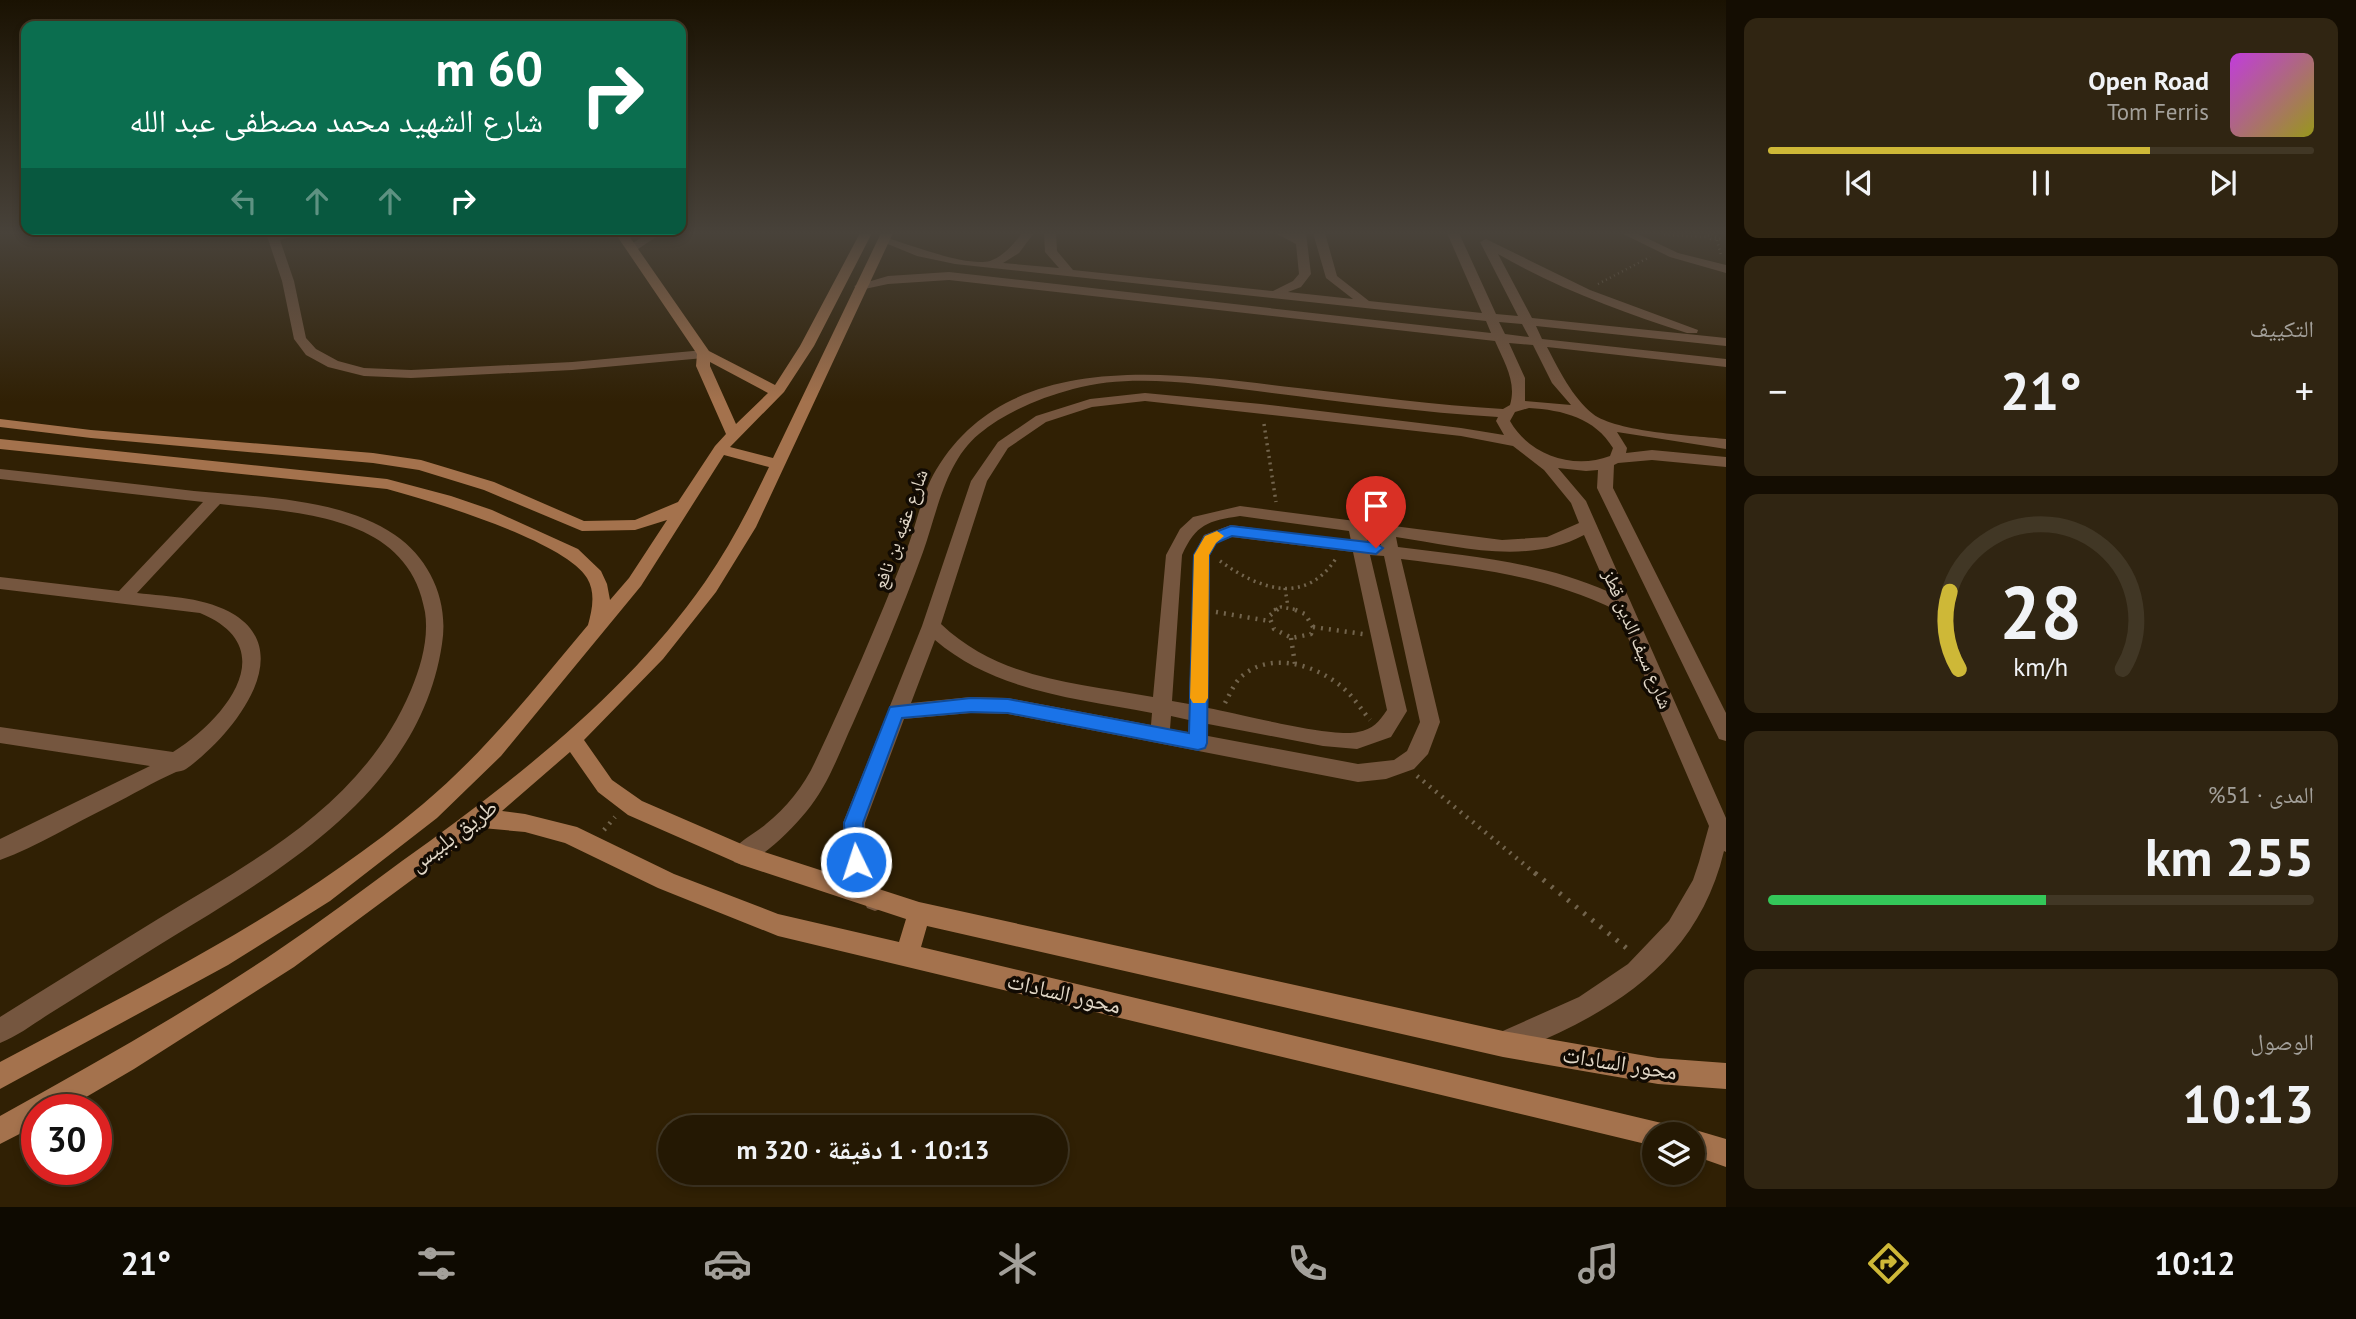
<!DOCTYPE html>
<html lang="ar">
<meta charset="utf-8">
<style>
:root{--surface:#241803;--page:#302512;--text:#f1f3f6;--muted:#a3a09a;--line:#413725;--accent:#ceb837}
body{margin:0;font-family:"PT Sans","Noto Naskh Arabic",sans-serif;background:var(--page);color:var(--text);direction:rtl;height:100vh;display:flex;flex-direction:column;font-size:26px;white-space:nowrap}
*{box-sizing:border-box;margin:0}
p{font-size:23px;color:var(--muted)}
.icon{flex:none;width:38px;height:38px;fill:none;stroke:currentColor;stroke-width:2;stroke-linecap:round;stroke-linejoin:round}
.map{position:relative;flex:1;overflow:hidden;direction:ltr}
.details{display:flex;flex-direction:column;gap:18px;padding:18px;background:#140d02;width:630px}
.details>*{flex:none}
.hud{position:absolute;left:21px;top:21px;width:665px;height:214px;border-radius:14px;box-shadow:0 4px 10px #0003,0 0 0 2px var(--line);direction:rtl;background:#0b6e4f;color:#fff;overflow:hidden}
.fabs{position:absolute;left:1642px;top:1122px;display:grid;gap:14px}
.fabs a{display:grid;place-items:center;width:63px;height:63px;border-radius:50%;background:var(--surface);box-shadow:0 4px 10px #0003,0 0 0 2px var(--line);font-size:35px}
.speed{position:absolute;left:21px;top:1094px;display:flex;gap:14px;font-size:35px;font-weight:700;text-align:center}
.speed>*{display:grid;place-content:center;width:91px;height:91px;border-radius:50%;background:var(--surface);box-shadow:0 4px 10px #0003,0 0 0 2px var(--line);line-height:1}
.speed .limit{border:10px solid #d22;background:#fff;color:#111}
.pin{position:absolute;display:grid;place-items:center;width:60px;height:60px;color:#fff;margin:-72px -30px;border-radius:50% 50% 50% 0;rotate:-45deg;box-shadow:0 0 7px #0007}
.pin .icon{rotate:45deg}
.me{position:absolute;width:77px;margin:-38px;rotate:356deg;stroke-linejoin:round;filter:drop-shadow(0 0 5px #0008)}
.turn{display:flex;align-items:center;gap:24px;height:147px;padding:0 28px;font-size:32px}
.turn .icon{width:91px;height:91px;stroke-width:2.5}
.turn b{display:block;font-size:49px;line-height:60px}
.lanes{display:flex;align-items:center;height:66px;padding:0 28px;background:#0003;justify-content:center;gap:35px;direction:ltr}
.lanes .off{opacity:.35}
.big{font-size:52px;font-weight:800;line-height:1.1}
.details .widget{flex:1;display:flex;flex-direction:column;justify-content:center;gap:10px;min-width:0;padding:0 24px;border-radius:14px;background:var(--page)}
.details .dial{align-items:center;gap:0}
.dial svg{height:182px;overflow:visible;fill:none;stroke:var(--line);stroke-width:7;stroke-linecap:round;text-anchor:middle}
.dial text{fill:var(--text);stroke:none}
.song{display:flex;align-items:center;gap:21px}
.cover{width:84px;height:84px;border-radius:10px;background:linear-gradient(135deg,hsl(290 70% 55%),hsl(60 70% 35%))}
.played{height:7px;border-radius:4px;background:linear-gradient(90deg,var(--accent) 70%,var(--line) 70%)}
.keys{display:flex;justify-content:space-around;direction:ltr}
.heat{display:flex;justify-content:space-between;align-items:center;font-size:38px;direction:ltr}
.charge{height:10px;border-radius:5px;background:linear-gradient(90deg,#34c759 51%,var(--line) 0)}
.trip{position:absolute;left:658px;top:1115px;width:410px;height:70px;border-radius:35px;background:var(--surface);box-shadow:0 4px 10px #0003,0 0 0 2px var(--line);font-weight:800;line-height:70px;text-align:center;direction:rtl}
.dock{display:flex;height:112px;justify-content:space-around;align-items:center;background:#0e0a01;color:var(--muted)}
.dock .icon{width:49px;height:49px}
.dock .on{color:var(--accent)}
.dock b{font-size:32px;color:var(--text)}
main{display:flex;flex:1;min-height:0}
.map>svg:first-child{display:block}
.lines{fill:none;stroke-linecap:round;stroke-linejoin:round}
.path-far3{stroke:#72644d;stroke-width:2.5;stroke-dasharray:1 3.5;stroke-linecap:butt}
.path-far2{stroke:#72644d;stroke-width:3.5;stroke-dasharray:2 4.5;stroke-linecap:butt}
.path-far1{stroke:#72644d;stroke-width:4.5;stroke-dasharray:2 6;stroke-linecap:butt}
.path{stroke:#72644d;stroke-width:5;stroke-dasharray:2.5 8;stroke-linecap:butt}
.street{fill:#75563f;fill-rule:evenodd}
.secondary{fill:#a4724d;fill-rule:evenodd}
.route{fill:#1a73e8;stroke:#114b97;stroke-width:2}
.slow{fill:#f59e0b}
.labels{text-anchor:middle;stroke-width:7;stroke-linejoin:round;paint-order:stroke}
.street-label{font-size:19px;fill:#e2d8c8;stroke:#120b03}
.near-street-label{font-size:23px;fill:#e2d8c8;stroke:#120b03}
</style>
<main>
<section class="details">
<div class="widget">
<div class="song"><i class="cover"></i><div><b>Open Road</b><p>Tom Ferris</p></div></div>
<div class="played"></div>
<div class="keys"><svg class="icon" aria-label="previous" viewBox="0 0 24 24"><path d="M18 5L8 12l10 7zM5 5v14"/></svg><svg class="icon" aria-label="pause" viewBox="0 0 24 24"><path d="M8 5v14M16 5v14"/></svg><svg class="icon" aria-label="next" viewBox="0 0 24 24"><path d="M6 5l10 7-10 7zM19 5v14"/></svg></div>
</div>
<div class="widget"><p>التكييف</p>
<div class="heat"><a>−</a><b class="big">21°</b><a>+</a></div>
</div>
<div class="widget dial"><svg viewBox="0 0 100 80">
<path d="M14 69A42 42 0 1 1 86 69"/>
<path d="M14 69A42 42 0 0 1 10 35" stroke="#ceb837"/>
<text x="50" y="56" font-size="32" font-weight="700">28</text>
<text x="50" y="72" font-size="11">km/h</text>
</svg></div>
<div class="widget"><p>المدى · 51%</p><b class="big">255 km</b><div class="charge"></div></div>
<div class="widget"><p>الوصول</p><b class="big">10:13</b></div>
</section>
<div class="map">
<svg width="1726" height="1207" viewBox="0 0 1726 1207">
<rect width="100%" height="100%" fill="#302004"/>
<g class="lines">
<g class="path-far3">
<path d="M1664,235L1708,237"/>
<path d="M1711,235L1722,239H1711L1708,236Z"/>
<path d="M1717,240L1721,255"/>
<path d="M1598,284L1650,257"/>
</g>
<g class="path-far2">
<path d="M1264,424L1276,502"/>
<path d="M1220,561C1260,590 1306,606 1337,557"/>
<path d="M1285,588L1288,607"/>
<path d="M1274,610L1281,607L1298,610"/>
</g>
<g class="path-far1">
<path d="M1278,609L1269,616L1274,629L1292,638L1311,634L1313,627L1305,614L1293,609"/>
<path d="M1216,612L1269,621"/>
<path d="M1313,627L1363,634"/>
<path d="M1291,638L1295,664"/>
<path d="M1225,703C1230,694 1234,683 1242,676C1271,651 1316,665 1342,687C1353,696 1361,709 1370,720"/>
<path d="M1417,776L1537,875"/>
<path d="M604,830L615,817"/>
</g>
<path class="path" d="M1535,873L1630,951"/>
<g class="street">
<path d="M266,233H305L280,240L294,281L306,338L316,349L338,361L364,368L411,370L572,362L704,350L711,354L704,358L572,370L411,378L364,376L328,367L306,355L294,339L282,281Z"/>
<path d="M648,233H662L635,251H627V247Z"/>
<path d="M1022,233H1034L1019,253L1003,263L1059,268L1045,252L1044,233H1056L1057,251L1073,270L1273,291L1293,281L1299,274L1296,244L1275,233H1306L1311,274L1301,287L1288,292L1353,299L1326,278L1313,233H1325L1337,276L1369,301L1482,313L1447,233H1459L1496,314L1518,316L1480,242L1486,239L1590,290L1698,330L1697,333H1687C1622,312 1557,288 1498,254L1532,318L1726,338V346L1536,326L1542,339L1726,359V367L1547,347C1559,370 1572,397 1593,414C1616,432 1695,436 1726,439V449L1617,432L1627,448L1626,453L1652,450L1726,457V467L1652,460L1618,463L1614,465L1613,488L1726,713V741L1719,739L1597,488L1598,470L1586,471L1558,468L1586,501L1726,818V852L1724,851C1697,965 1607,1016 1505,1056L1496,1052L1492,1043L1496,1034L1579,997L1628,964L1669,921L1693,880L1699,862L1709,826L1616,610C1543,575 1480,569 1401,559L1440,722L1428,754L1414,769L1386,779L1358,782L1008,714L971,713L904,719L865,823L867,861L886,900L883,908L875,911L867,908L845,862L843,823L922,626L971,481L998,442L1036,416L1090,399L1145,393L1261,404L1461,428L1504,435L1496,421L1498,417C1418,412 1337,401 1257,391C1198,384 1131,373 1073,389C1040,398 1005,412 979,434C945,462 937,513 923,552C902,610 878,666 853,723C839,753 828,786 806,812C790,831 766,856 742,865L734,862L731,855C737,841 755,834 766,824C786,808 804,786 815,762C847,694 877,625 905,554C916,528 921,495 936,470C1010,345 1178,374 1298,388C1367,396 1435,405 1503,409L1510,405C1517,382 1504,362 1495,341L949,280L888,284L860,290L854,286L888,276L949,272L1491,333L1486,321L955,264L917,256L878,240L884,237C909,244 965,267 990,261C1004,256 1014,244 1022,233ZM1499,322L1522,324L1529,337L1505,334ZM1509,343L1533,345L1552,383L1571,405L1525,401V378ZM1145,401L1461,436L1513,446L1544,470L1571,503L1579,523L1547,537L1502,540L1240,506L1193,517L1180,529L1166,555L1153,697C1077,683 1000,680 941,624L987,481L1008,448L1046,422L1092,407ZM1529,408C1563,410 1595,418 1613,448L1610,456C1573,470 1529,455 1510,421L1515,412ZM1240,516L1349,531L1351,541L1231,525L1204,535L1194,555L1189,704L1172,701L1182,555C1196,524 1208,521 1240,516ZM1366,533L1379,535L1381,545L1368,543ZM1584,535L1609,592C1541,562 1470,556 1398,547L1396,537C1457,546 1526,566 1584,535ZM1232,537L1353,552L1387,710C1379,722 1373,729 1358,732C1331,738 1240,714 1208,708L1210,555L1216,543ZM1370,555L1384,556L1420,722L1407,751L1394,760L1358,764L1208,736V724L1323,746L1357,749L1391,737L1407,711ZM935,640C996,692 1076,698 1152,713L1151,725L1008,698L971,697L911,703ZM1171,716L1189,720L1188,732L1170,729Z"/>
<path d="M1621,233H1636L1678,253L1726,265V273L1670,257Z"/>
<path d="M0,469C65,476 129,483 194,491C256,497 342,498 395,535C430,559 449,601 442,644C418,805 255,884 132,962C104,979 77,997 49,1014C33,1024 18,1036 0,1043V1017C52,984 105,952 158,919C258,858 363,804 411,690C421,666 429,638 425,612C409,514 298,513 220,504L137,593C170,597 206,597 235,615C300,657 226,741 186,769C183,771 179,771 176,772C153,782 132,795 110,806C73,824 38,846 0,860V839L150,766L0,743V727L173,752C224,720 285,648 200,613L0,589V577L119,591L203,502L0,479Z"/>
</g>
<g class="secondary">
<path d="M615,233H627L709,351L775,385L800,346L860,233H872L814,346L784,392L730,447L773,458L881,233H893L756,527L716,592L663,659L584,740L612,780L642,801L746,846L919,902L1503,1031L1658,1058L1726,1063V1089L1658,1084L1503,1057L927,926L921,947L1670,1125L1674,1134H1654V1146L778,936L658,888L565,843L525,832L482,828L294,967L134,1069L64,1110H37V1125L0,1144V1116C94,1064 188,1011 277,951C320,922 361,891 402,861C511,783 628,693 705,582C730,546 750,507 769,467L724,455L641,586L501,756L437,818L330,901L228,965L0,1089V1062C146,984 296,911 423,804C486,751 536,687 588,625C592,610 596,593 587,578C565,541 431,501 387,489L0,449V439L387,479L451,496L492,510L578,549L601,571L607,584L610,600L629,578L667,520L635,530L582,531L484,490L419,470L373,463L91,438L0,427V419L91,430L373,453L421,460L494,482L584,521L635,520L678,502L715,446L726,434L696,366L697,354ZM710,362L768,393L736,424L710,366ZM570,752L598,792L628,815L742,865L906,919L899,942L778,914L674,874L577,827L525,814L502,811Z"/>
<path d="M1692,1129L1726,1139V1167L1692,1155V1134H1682Z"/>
</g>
</g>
<linearGradient id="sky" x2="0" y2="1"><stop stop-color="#1a1202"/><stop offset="0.58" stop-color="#48423a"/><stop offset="1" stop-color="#48423a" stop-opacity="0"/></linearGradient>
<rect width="1726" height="402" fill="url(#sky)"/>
<path class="route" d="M1231,526L1376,543L1383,548L1376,554L1232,536L1216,543L1209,555L1207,743L1205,748L1198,750L1008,713L971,712L902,718L863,823L866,862L864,869L856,871L849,869L846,862L844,823L890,707L971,698L1008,699L1189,733L1194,555L1205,536Z"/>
<path class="slow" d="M1217,531L1224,536L1216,543L1209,555L1208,698L1205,703H1193L1190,698L1194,555L1205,536Z"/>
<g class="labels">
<g class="street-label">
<text transform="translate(900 529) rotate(-70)" y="7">شارع عقبه بن نافع</text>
<text transform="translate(1638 639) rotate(67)" y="7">شارع سيف الدين قطز</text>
</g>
<g class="near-street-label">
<text transform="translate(453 835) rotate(-37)" y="8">طريق بلبيس</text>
<text transform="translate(1064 993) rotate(13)" y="8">محور السادات</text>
<text transform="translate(1620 1063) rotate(9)" y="8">محور السادات</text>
</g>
</g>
</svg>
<div class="fabs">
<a><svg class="icon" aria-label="layers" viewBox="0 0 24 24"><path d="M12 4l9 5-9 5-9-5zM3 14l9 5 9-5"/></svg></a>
</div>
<div class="speed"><div class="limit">30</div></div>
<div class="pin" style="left:1376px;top:548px;background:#d93025"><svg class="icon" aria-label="arrive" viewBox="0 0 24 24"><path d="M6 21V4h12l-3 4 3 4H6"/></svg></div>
<svg class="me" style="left:856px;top:862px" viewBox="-20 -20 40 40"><circle r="17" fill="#1a73e8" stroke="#fff" stroke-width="3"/><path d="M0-11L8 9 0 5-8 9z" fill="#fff"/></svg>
<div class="trip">10:13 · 1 دقيقة · 320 m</div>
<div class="hud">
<div class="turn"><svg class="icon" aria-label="right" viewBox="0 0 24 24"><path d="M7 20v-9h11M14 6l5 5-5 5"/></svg><div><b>60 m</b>شارع الشهيد محمد مصطفى عبد الله</div></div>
<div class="lanes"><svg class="icon off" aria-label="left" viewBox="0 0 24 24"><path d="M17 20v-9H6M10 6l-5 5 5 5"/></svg><svg class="icon off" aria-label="ahead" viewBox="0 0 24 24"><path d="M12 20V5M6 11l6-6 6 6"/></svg><svg class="icon off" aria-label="ahead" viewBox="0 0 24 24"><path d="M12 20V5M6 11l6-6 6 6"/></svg><svg class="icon" aria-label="right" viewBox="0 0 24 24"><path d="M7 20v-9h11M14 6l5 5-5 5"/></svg></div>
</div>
</div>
</main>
<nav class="dock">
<b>10:12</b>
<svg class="icon on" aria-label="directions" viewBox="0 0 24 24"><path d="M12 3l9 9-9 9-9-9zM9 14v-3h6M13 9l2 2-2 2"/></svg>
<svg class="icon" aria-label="music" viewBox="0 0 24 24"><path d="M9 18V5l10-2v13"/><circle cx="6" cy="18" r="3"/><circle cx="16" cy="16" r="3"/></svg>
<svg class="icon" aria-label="phone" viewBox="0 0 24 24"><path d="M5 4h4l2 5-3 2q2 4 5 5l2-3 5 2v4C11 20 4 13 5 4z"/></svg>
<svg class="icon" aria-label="climate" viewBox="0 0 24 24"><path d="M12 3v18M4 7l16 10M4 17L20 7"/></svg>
<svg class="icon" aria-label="car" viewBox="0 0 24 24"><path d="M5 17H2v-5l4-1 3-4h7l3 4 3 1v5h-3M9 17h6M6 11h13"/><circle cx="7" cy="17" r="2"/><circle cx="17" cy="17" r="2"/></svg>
<svg class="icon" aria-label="filters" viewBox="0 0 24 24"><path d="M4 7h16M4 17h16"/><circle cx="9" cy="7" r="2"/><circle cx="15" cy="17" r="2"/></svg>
<b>21°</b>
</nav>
